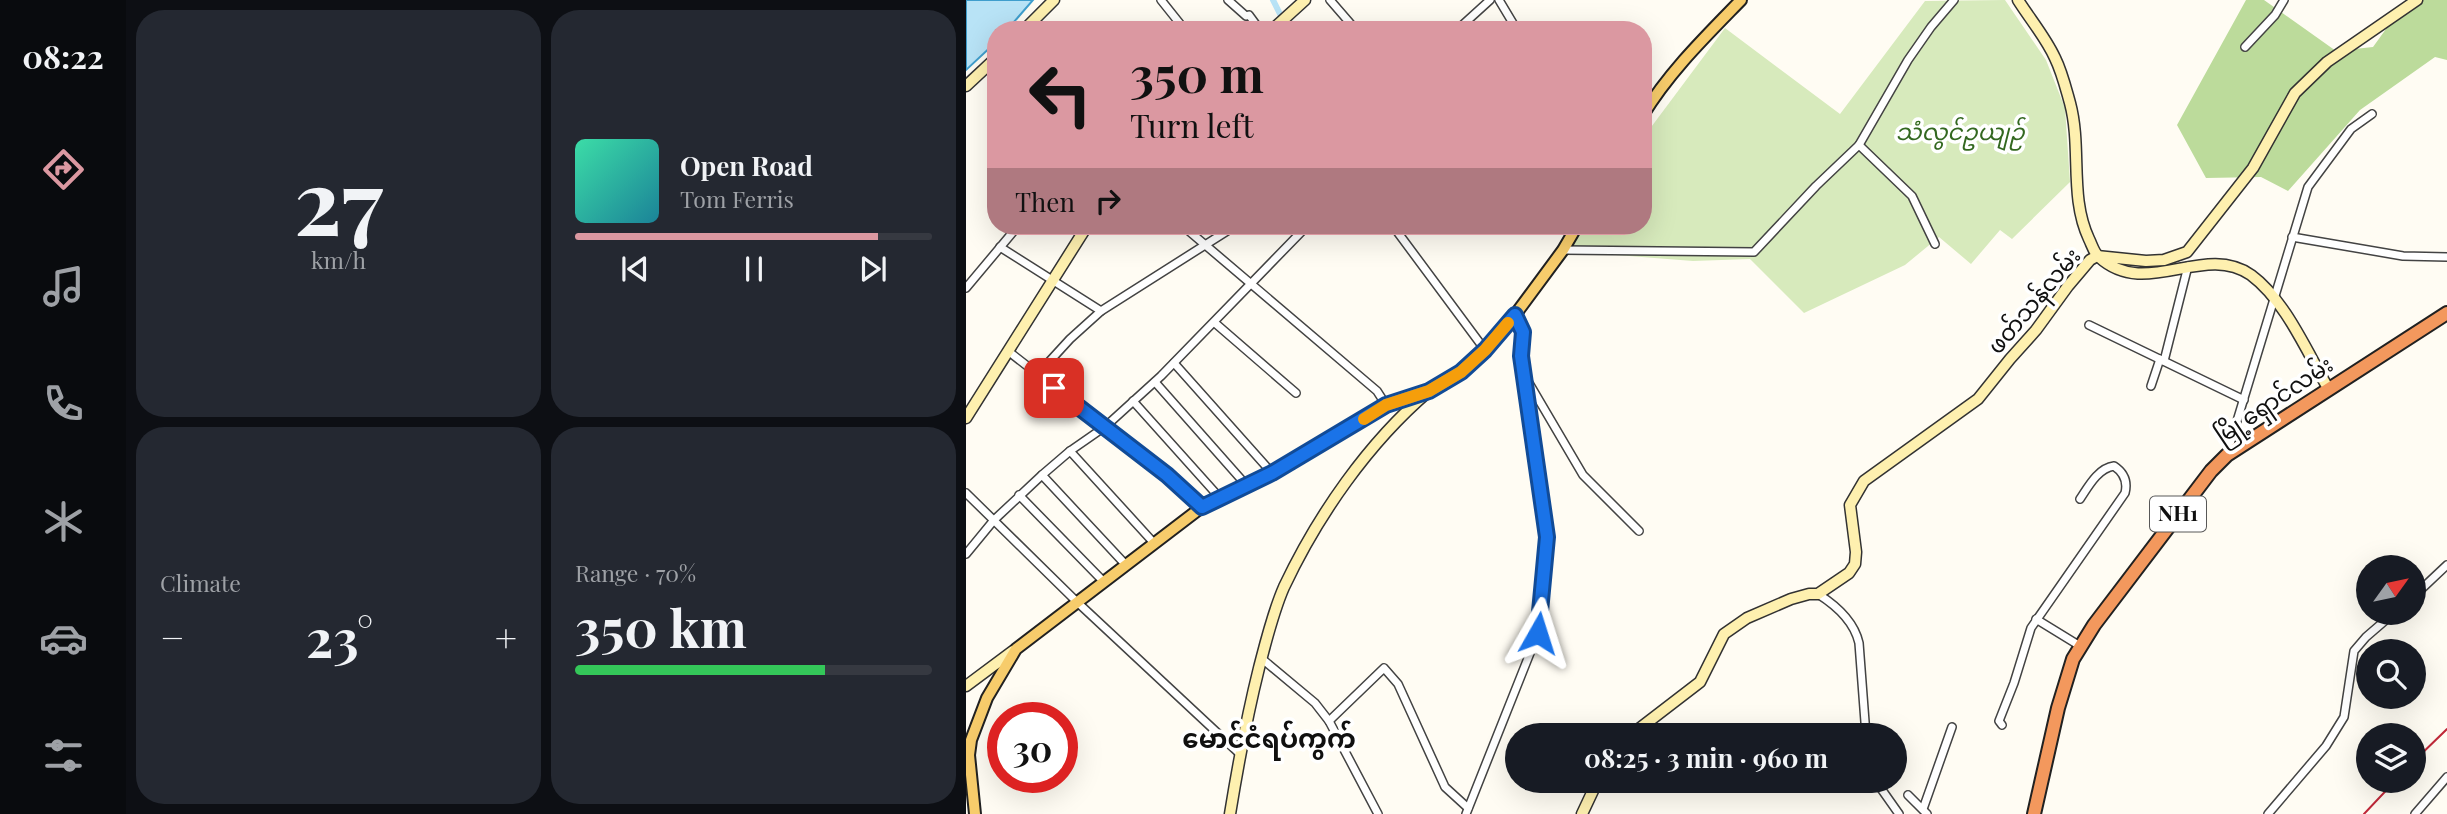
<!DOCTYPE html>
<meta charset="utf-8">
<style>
:root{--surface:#171b24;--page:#242831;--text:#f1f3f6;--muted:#9ea1a6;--line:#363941;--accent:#db98a1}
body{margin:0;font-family:"Playfair Display","Noto Sans Myanmar",serif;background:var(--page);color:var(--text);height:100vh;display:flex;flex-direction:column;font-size:26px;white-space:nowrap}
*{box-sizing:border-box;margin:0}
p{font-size:23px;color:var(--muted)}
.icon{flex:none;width:38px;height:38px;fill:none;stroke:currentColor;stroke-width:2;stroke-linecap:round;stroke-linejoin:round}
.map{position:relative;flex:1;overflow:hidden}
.panel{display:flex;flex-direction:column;gap:10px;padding:10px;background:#0d0f14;width:840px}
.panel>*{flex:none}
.top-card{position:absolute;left:21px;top:21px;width:665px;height:214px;border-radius:28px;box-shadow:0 7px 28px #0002;background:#db98a1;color:#111;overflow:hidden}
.needle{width:46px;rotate:57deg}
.tools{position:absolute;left:1390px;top:555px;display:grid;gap:14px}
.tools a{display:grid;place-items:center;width:70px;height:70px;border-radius:50%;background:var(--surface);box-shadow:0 7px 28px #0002;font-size:35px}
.speed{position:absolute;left:21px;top:702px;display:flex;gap:14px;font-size:35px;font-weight:700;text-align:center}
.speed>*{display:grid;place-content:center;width:91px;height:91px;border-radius:50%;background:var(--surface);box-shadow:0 7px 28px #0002;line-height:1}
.speed .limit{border:10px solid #d22;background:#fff;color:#111}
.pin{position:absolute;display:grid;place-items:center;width:60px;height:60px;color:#fff;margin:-30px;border-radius:14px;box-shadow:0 4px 10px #0006}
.me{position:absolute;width:77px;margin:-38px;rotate:6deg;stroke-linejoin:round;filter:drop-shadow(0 0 5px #0008)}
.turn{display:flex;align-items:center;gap:24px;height:147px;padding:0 28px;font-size:32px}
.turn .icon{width:91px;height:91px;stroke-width:2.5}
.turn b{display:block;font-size:49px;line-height:60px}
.then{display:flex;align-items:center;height:66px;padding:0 28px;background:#0003;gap:14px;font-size:26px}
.big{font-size:52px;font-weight:700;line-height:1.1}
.panel .tile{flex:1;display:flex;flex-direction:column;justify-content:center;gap:10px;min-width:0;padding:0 24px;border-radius:28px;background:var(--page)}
.panel .dial{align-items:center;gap:0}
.dial b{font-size:91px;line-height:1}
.song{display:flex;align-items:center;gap:21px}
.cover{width:84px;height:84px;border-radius:10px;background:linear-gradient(135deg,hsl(160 70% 55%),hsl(190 70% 35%))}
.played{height:7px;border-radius:4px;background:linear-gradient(90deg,var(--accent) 85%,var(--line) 85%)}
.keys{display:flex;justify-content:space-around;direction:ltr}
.heat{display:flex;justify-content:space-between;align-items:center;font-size:38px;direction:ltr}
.charge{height:10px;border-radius:5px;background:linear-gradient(90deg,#34c759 70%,var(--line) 0)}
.panel .tiles{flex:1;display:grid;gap:10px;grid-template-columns:repeat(2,1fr)}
.trip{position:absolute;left:539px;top:723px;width:402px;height:70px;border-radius:35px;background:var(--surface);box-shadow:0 7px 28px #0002;font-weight:700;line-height:70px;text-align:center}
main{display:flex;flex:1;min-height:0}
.menu{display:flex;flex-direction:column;width:126px;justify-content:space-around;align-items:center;background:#090b0e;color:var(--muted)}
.menu .icon{width:49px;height:49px}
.menu .on{color:var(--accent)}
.menu b{font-size:32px;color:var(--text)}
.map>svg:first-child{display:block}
.green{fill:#d7eabc}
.forest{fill:#bcdb9b}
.water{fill:#b8e3f6;stroke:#3f9ecd;stroke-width:2}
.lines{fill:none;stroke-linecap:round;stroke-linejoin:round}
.canal{stroke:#b8e3f6;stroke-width:6}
.street-casing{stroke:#434343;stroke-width:10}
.secondary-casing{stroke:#323232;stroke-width:13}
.primary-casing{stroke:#212121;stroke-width:14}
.highway-casing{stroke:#212121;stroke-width:16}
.street{stroke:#fff;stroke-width:7}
.secondary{stroke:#fef0af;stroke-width:10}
.primary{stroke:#f7cc6b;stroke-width:10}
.highway{stroke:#f3985d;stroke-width:12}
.rail{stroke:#c02839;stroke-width:2}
.route-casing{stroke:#114b97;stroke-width:18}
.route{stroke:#1a73e8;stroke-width:12}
.slow{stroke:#f59e0b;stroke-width:12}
.labels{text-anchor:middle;stroke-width:7;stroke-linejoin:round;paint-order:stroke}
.shield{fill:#fff;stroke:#585858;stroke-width:2}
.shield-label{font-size:21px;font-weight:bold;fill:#101010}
.park-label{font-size:23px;font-style:italic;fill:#336820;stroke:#fff}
.street-label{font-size:23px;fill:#101010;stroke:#fff}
.quarter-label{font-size:26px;font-weight:bold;fill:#101010;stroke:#fff}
</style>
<main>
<nav class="menu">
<b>08:22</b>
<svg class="icon on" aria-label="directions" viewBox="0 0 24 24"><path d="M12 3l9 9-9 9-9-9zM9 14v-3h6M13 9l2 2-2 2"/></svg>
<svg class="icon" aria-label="music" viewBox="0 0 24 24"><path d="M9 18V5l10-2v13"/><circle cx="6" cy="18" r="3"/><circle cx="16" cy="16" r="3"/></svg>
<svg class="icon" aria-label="phone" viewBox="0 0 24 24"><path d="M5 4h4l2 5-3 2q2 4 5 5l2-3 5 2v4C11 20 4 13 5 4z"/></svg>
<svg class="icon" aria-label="climate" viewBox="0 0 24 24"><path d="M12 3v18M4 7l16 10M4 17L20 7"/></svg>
<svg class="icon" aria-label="car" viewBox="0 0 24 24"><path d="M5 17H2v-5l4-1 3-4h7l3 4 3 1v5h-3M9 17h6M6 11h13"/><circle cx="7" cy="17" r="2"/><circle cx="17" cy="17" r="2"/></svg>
<svg class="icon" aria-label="filters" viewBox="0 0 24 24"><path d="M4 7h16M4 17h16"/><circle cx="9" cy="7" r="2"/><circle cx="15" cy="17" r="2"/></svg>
</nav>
<section class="panel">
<div class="tiles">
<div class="tile dial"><b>27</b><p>km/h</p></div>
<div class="tile">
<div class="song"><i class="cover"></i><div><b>Open Road</b><p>Tom Ferris</p></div></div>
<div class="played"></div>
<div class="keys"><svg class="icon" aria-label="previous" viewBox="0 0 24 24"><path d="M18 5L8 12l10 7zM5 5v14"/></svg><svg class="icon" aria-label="pause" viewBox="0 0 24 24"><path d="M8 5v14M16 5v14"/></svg><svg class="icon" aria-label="next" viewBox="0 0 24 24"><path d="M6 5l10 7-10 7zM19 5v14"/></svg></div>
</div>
<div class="tile"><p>Climate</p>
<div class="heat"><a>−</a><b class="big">23°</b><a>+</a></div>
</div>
<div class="tile"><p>Range · 70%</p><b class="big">350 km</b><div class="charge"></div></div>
</div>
</section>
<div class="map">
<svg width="1481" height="814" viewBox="0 0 1481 814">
<rect width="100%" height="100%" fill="#fffcf3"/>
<path class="green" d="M1039,0L1080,60L1099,108L1104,182L1046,239L1034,230L1005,264L973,237L939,265L838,313L784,259L727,261L599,251L619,226H677V138L759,28L874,114L959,1Z"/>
<path class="forest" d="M1280,0H1298L1370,51L1407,47L1441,0H1481V60L1469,57L1394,110L1322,191L1295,177L1240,178L1211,125Z"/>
<path class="water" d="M0,0H67L41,30H30V42L0,70Z"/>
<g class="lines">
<g class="canal">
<path d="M307,0L314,14"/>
<path d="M322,25L326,30"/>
</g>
<defs>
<g id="street">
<path d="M195,0L219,30"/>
<path d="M262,0L280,16L283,15L294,30"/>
<path d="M364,0L390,30"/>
<path d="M533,0L551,30"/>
<path d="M491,30L524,0"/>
<path d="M1279,47L1309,15L1318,0"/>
<path d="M893,145L946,196L969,244"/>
<path d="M217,226L411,391L420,405"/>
<path d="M427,226L519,350"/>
<path d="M1326,237L1437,256L1481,257"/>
<path d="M34,247L135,311"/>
<path d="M597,250L788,252L850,186L893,145L942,60L965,27L988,0"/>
<path d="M0,288L52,226"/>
<path d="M249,323L330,393"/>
<path d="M1123,325L1278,400"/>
<path d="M42,351L201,475L236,507"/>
<path d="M1198,361L1222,266"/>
<path d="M208,363L306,473"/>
<path d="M71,375L104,339L135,311L269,226"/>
<path d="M560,378L617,475L673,531"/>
<path d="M189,382L281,486"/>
<path d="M1185,386L1194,359"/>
<path d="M167,401L254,498"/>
<path d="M104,451L187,542"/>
<path d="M1261,454L1342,187L1385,129L1406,114"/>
<path d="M76,475L159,564"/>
<path d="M0,493L110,601L274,754"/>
<path d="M53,495L137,581"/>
<path d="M0,554L28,520L76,475L104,451L140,426L195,376L341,226"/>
<path d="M852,594C871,606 888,621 893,643L900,735"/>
<path d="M1447,597L1481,565"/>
<path d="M1070,619L1114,646"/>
<path d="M295,658L349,703L363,721L412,814"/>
<path d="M363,721L418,668L432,684L479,787L502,808"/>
<path d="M1036,725L1033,721L1048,683L1065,628L1159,493C1162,481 1157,472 1148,466C1132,468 1122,487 1114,499"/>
<path d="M909,780L933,814"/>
<path d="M942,795L961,814"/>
<path d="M957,809L986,727"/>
<path d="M500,814L572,633L581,537L555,356L557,332L549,315"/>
<path d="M1302,814L1360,746L1378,717L1388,651L1400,637L1429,612"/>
<path d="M1449,814L1481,777"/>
</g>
<g id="secondary">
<path d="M1052,0C1064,19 1080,38 1089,58C1096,72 1100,89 1104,103C1116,148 1103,197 1123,239C1126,245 1128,253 1133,257C1180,300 1237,242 1285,275C1319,300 1341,352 1362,388"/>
<path d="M58,30L88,0"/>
<path d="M306,30L339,0"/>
<path d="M0,86L30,58"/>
<path d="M0,418L121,226"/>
<path d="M0,686L47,651"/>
<path d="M665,735L734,682L758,634L781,618L825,599L843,594H852L883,573L889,564L890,552L884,505L898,481L1012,399L1044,359L1070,330L1102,286L1124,260L1131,256L1180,261L1198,260L1221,252L1287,168L1329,93L1361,62L1451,0"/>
<path d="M264,814C272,765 281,716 293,668C300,641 307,612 318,587C352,515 402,443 463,391"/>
<path d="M616,814L632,780"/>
</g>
<g id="primary">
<path d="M677,115C703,72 740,36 775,0"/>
<path d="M9,814L3,755L5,740L21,698L50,649L236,507L306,473L420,405L463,391L495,372L519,350L549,315L597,250L611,226"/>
</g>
<path id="highway" d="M1068,814L1092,708L1107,659L1128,625L1245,471L1261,455L1481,313"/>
</defs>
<use href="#street" class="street-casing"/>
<use href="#secondary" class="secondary-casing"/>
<use href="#primary" class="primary-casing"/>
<use href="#highway" class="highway-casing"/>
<use href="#street" class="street"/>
<use href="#secondary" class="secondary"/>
<use href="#primary" class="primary"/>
<use href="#highway" class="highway"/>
<g class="rail">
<path d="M1447,762L1481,729"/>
<path d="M1398,814L1430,780"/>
</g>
</g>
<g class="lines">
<defs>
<path id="route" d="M88,388L201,475L236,507L306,473L420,405L463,391L495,372L519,350L549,315L557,332L555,356L581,537L572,633"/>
</defs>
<use href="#route" class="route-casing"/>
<use href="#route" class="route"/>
<path class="slow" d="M398,419L420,405L463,391L495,372L519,350L542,323"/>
</g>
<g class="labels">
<rect class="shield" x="1184" y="496.5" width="56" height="35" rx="5"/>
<g class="shield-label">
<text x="1212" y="521">NH1</text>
</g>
<g class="park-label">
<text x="994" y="140">သံလွင်ဥယျဉ်</text>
</g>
<g class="street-label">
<text transform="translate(1068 301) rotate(-50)" y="8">ဖတ်သန်လမ်း</text>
<text transform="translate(1308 400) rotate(-34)" y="8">မြို့ရှောင်လမ်း</text>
</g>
<g class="quarter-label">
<text x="303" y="748">မောင်ငံရပ်ကွက်</text>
</g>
</g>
</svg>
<div class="tools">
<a><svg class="needle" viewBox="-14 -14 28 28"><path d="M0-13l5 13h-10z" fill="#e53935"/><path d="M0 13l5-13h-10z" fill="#9ea1a6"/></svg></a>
<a><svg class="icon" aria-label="search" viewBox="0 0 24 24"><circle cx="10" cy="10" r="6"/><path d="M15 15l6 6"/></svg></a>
<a><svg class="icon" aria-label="layers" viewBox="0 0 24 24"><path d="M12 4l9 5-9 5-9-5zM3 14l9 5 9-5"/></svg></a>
</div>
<div class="speed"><div class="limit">30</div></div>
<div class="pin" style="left:88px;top:388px;background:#d93025"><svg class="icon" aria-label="arrive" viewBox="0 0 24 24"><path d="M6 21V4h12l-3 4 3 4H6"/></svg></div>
<svg class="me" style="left:572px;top:633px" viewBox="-20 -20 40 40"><path d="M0-17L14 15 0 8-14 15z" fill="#1a73e8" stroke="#fff" stroke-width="4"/></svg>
<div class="trip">08:25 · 3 min · 960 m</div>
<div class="top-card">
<div class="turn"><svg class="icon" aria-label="left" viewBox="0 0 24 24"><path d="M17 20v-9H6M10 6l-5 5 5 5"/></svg><div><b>350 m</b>Turn left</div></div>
<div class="then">Then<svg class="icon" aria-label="right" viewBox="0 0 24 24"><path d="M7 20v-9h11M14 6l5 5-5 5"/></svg></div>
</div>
</div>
</main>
